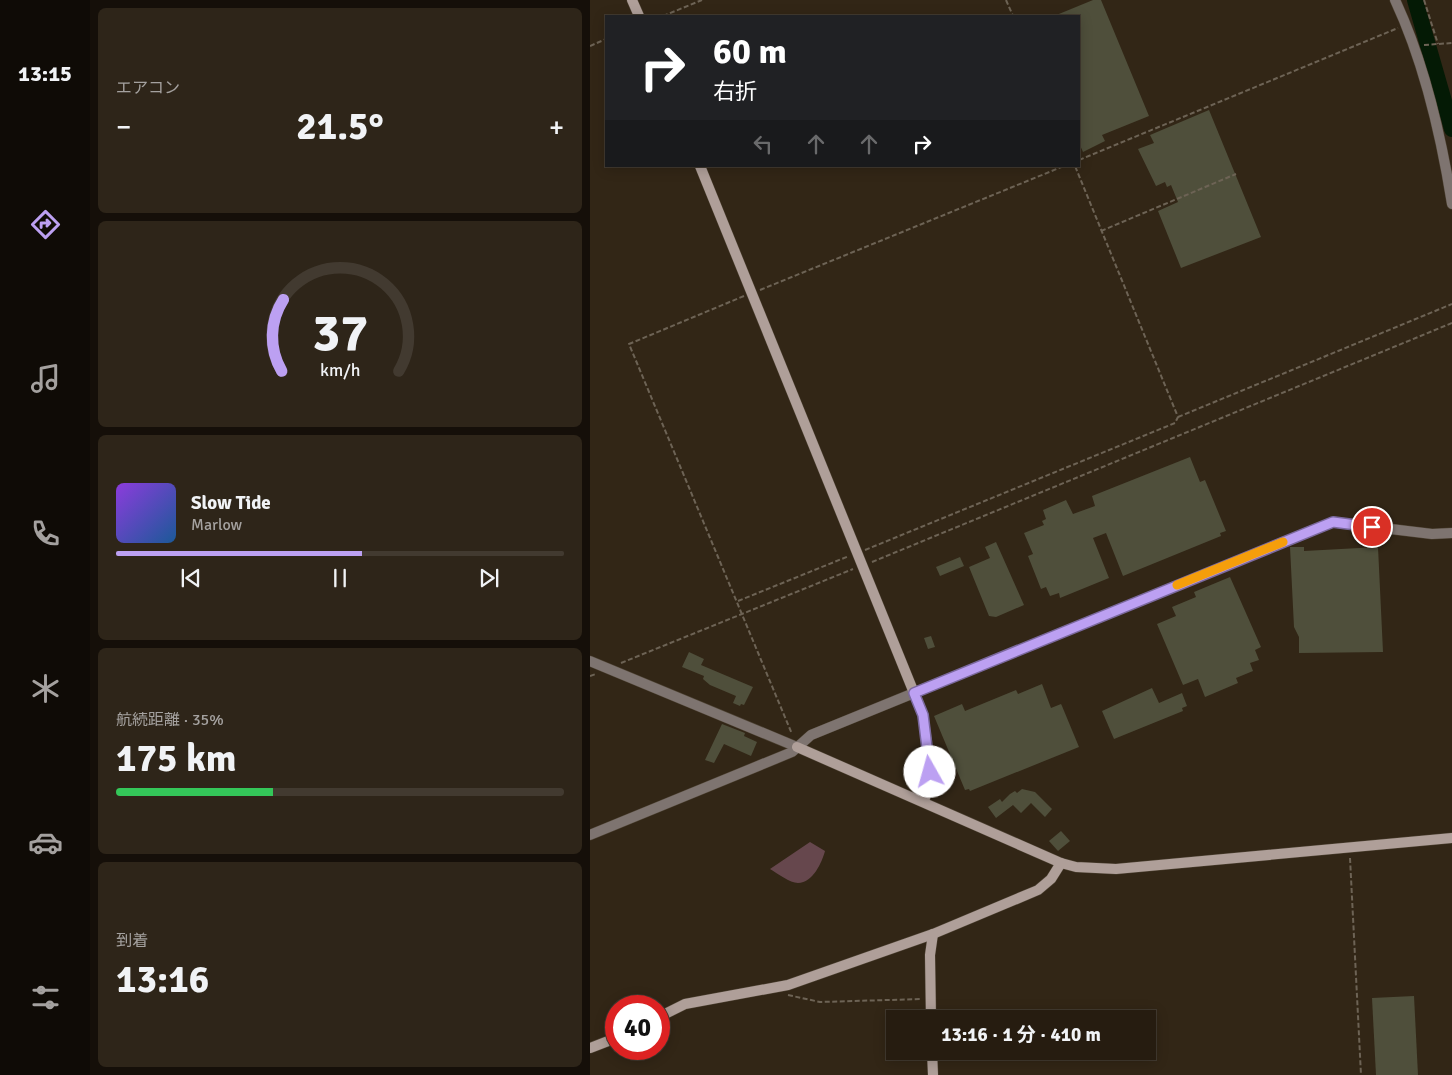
<!DOCTYPE html>
<html lang="ja">
<meta charset="utf-8">
<style>
:root{--surface:#261c10;--page:#2e2519;--text:#f1f3f6;--muted:#a4a19f;--line:#423a30;--accent:#bca0f2}
body{margin:0;font-family:Signika,"Noto Sans JP",sans-serif;background:var(--page);color:var(--text);height:100vh;display:flex;flex-direction:column;font-size:19px;white-space:nowrap}
*{box-sizing:border-box;margin:0}
p{font-size:16px;color:var(--muted)}
.icon{flex:none;width:28px;height:28px;fill:none;stroke:currentColor;stroke-width:2;stroke-linecap:round;stroke-linejoin:round}
.map{position:relative;flex:1;overflow:hidden}
.drawer{display:flex;flex-direction:column;gap:8px;padding:8px;background:#150f09;width:500px}
.drawer>*{flex:none}
.top-card{position:absolute;left:15px;top:15px;width:475px;height:152px;border-radius:0px;box-shadow:0 2px 12px #0003,0 0 0 1px var(--line);background:#202124;color:#fff;overflow:hidden}
.speed{position:absolute;left:15px;top:995px;display:flex;gap:10px;font-size:25px;font-weight:700;text-align:center}
.speed>*{display:grid;place-content:center;width:65px;height:65px;border-radius:50%;background:var(--surface);box-shadow:0 2px 12px #0003,0 0 0 1px var(--line);line-height:1}
.speed .limit{border:8px solid #d22;background:#fff;color:#111}
.pin{position:absolute;display:grid;place-items:center;width:42px;height:42px;color:#fff;margin:-21px;border:2px solid #fff;border-radius:50%;box-shadow:0 1px 5px #0007}
.me{position:absolute;width:55px;margin:-28px;rotate:353deg;stroke-linejoin:round;filter:drop-shadow(0 0 4px #0008)}
.turn{display:flex;align-items:center;gap:18px;height:105px;padding:0 25px;font-size:22px}
.turn .icon{width:65px;height:65px;stroke-width:2.5}
.turn b{display:block;font-size:35px;line-height:42px}
.lanes{display:flex;align-items:center;height:48px;padding:0 25px;background:#0003;justify-content:center;gap:25px;direction:ltr}
.lanes .off{opacity:.35}
.big{font-size:38px;font-weight:700;line-height:1.1}
.drawer .widget{flex:1;display:flex;flex-direction:column;justify-content:center;gap:8px;min-width:0;padding:0 18px;border-radius:8px;background:var(--page)}
.drawer .dial{align-items:center;gap:0}
.dial svg{height:130px;overflow:visible;fill:none;stroke:var(--line);stroke-width:7;stroke-linecap:round;text-anchor:middle}
.dial text{fill:var(--text);stroke:none}
.song{display:flex;align-items:center;gap:15px}
.cover{width:60px;height:60px;border-radius:8px;background:linear-gradient(135deg,hsl(270 70% 55%),hsl(210 70% 35%))}
.played{height:5px;border-radius:2px;background:linear-gradient(90deg,var(--accent) 55%,var(--line) 55%)}
.keys{display:flex;justify-content:space-around;direction:ltr}
.heat{display:flex;justify-content:space-between;align-items:center;font-size:28px;direction:ltr}
.charge{height:8px;border-radius:4px;background:linear-gradient(90deg,#34c759 35%,var(--line) 0)}
.trip{position:absolute;left:296px;top:1010px;width:270px;height:50px;border-radius:0px;background:var(--surface);box-shadow:0 2px 12px #0003,0 0 0 1px var(--line);font-weight:700;line-height:50px;text-align:center}
main{display:flex;flex:1;min-height:0}
.dock{display:flex;flex-direction:column;width:90px;justify-content:space-around;align-items:center;background:#0f0b06;color:var(--muted)}
.dock .icon{width:35px;height:35px}
.dock .selected{color:var(--accent)}
.dock b{font-size:22px;color:var(--text)}
.map>svg:first-child{display:block}
.green{fill:#66474d}
.lines{fill:none;stroke-linecap:round;stroke-linejoin:round}
.river{stroke:#041a05;stroke-width:16}
.building{fill:#4f4f3b}
.street-casing{stroke:#4e4334;stroke-width:11}
.secondary-casing{stroke:#4e4334;stroke-width:11}
.path{stroke:#6d6355;stroke-width:2;stroke-dasharray:5 2.5;stroke-linecap:butt}
.street{stroke:#7e7470;stroke-width:10}
.secondary{stroke:#af9f99;stroke-width:10}
.route-casing{stroke:#7a689d;stroke-width:12}
.route{stroke:#bca0f2;stroke-width:9}
.slow{stroke:#f59e0b;stroke-width:9}
</style>
<main>
<nav class="dock">
<b>13:15</b>
<svg class="icon selected" aria-label="directions" viewBox="0 0 24 24"><path d="M12 3l9 9-9 9-9-9zM9 14v-3h6M13 9l2 2-2 2"/></svg>
<svg class="icon" aria-label="music" viewBox="0 0 24 24"><path d="M9 18V5l10-2v13"/><circle cx="6" cy="18" r="3"/><circle cx="16" cy="16" r="3"/></svg>
<svg class="icon" aria-label="phone" viewBox="0 0 24 24"><path d="M5 4h4l2 5-3 2q2 4 5 5l2-3 5 2v4C11 20 4 13 5 4z"/></svg>
<svg class="icon" aria-label="climate" viewBox="0 0 24 24"><path d="M12 3v18M4 7l16 10M4 17L20 7"/></svg>
<svg class="icon" aria-label="car" viewBox="0 0 24 24"><path d="M5 17H2v-5l4-1 3-4h7l3 4 3 1v5h-3M9 17h6M6 11h13"/><circle cx="7" cy="17" r="2"/><circle cx="17" cy="17" r="2"/></svg>
<svg class="icon" aria-label="filters" viewBox="0 0 24 24"><path d="M4 7h16M4 17h16"/><circle cx="9" cy="7" r="2"/><circle cx="15" cy="17" r="2"/></svg>
</nav>
<section class="drawer">
<div class="widget"><p>エアコン</p>
<div class="heat"><a>−</a><b class="big">21.5°</b><a>+</a></div>
</div>
<div class="widget dial"><svg viewBox="0 0 100 80">
<path d="M14 69A42 42 0 1 1 86 69"/>
<path d="M14 69A42 42 0 0 1 15 25" stroke="#bca0f2"/>
<text x="50" y="56" font-size="32" font-weight="700">37</text>
<text x="50" y="72" font-size="11">km/h</text>
</svg></div>
<div class="widget">
<div class="song"><i class="cover"></i><div><b>Slow Tide</b><p>Marlow</p></div></div>
<div class="played"></div>
<div class="keys"><svg class="icon" aria-label="previous" viewBox="0 0 24 24"><path d="M18 5L8 12l10 7zM5 5v14"/></svg><svg class="icon" aria-label="pause" viewBox="0 0 24 24"><path d="M8 5v14M16 5v14"/></svg><svg class="icon" aria-label="next" viewBox="0 0 24 24"><path d="M6 5l10 7-10 7zM19 5v14"/></svg></div>
</div>
<div class="widget"><p>航続距離 · 35%</p><b class="big">175 km</b><div class="charge"></div></div>
<div class="widget"><p>到着</p><b class="big">13:16</b></div>
</section>
<div class="map">
<svg width="862" height="1075" viewBox="0 0 862 1075">
<rect width="100%" height="100%" fill="#322616"/>
<path class="green" d="M220,842L235,851C232,862 223,883 208,883C200,883 187,873 180,869Z"/>
<g class="lines">
<path class="river" d="M825,0L862,129"/>
</g>
<g class="building">
<path d="M503,0H511L559,116L512,135L515,141L493,152L489,143V16H464Z"/>
<path d="M619,110L671,237L591,268L568,211L588,202L581,185L577,187L575,182L566,186L548,149L564,143L560,135Z"/>
<path d="M600,457L610,482L615,480L636,531L630,533L631,536L533,576L516,533L503,538L519,578L470,598L469,593L460,596L456,587L451,589L438,556L443,554L434,533L454,525L452,521L456,519L453,510L476,500L483,514L505,506L502,496Z"/>
<path d="M406,542L434,605L406,617L399,616L379,567L400,558L395,547Z"/>
<path d="M700,547H714V551L788,547L793,652L709,653V637L704,627Z"/>
<path d="M370,557L374,566L350,576L346,567Z"/>
<path d="M640,577L671,647L665,650L669,660L660,663L663,671L646,678L648,683L615,697L608,679L593,685L567,624L586,616L582,607L606,597L604,592Z"/>
<path d="M341,636L345,647L338,649L334,638Z"/>
<path d="M99,652L114,659L111,665L163,687L154,705L151,704L150,706L143,703L146,696L120,685L113,679L114,676L92,667Z"/>
<path d="M452,684L461,708L471,704L472,706L489,747L380,791L379,789L375,790L344,716L372,704L375,711L426,690L428,694Z"/>
<path d="M562,688L569,703L592,693L597,706L592,708L593,711L524,739L512,711Z"/>
<path d="M132,724L155,733L154,736L167,742L161,756L134,744L124,763L115,760Z"/>
<path d="M432,789L445,792L462,809L455,817L441,803L431,813L423,805L406,818L398,807L410,799L412,802L420,794L425,791L427,793Z"/>
<path d="M471,831L480,841L468,851L459,841Z"/>
<path d="M824,996L828,1075H786L782,998Z"/>
</g>
<g class="lines">
<defs>
<g id="street">
<path d="M805,0C835,64 851,135 862,204"/>
<path d="M0,661L207,747"/>
<path d="M0,835L202,752L221,735L743,522L842,534L862,533"/>
</g>
<g id="secondary">
<path d="M42,0L49,16"/>
<path d="M110,166L333,715C336,743 345,774 334,801"/>
<path d="M207,747L471,863L486,867L526,869L862,838"/>
<path d="M69,1017L95,1004L198,985L343,934L448,890L461,879L471,863"/>
<path d="M341,1019L340,955L343,934"/>
<path d="M0,1048L26,1038"/>
<path d="M342,1051L343,1075"/>
</g>
</defs>
<use href="#street" class="street-casing"/>
<use href="#secondary" class="secondary-casing"/>
<g class="path">
<path d="M416,0L423,16"/>
<path d="M834,0L848,44"/>
<path d="M73,16L112,0"/>
<path d="M834,45L862,43"/>
<path d="M0,46L16,39"/>
<path d="M489,160L808,28"/>
<path d="M511,231L646,174"/>
<path d="M170,290L474,166"/>
<path d="M154,296L39,344L202,734"/>
<path d="M588,417L862,304"/>
<path d="M275,550L585,423L588,417L485,166"/>
<path d="M282,562L862,323"/>
<path d="M148,601L259,556"/>
<path d="M31,663L263,569"/>
<path d="M0,676L6,674"/>
<path d="M760,858L771,1075"/>
<path d="M198,995L230,1002L332,999"/>
</g>
<use href="#street" class="street"/>
<use href="#secondary" class="secondary"/>
</g>
<g class="lines">
<defs>
<path id="route" d="M340,772L333,715L324,693L743,522L782,527"/>
</defs>
<use href="#route" class="route-casing"/>
<use href="#route" class="route"/>
<path class="slow" d="M587,585L693,542"/>
</g>
</svg>
<div class="speed"><div class="limit">40</div></div>
<div class="pin" style="left:782px;top:527px;background:#d93025"><svg class="icon" aria-label="arrive" viewBox="0 0 24 24"><path d="M6 21V4h12l-3 4 3 4H6"/></svg></div>
<svg class="me" style="left:340px;top:772px" viewBox="-20 -20 40 40"><circle r="19" fill="#fff"/><path d="M0-13L10 11 0 6-10 11z" fill="#bca0f2"/></svg>
<div class="trip">13:16 · 1 分 · 410 m</div>
<div class="top-card">
<div class="turn"><svg class="icon" aria-label="right" viewBox="0 0 24 24"><path d="M7 20v-9h11M14 6l5 5-5 5"/></svg><div><b>60 m</b>右折</div></div>
<div class="lanes"><svg class="icon off" aria-label="left" viewBox="0 0 24 24"><path d="M17 20v-9H6M10 6l-5 5 5 5"/></svg><svg class="icon off" aria-label="ahead" viewBox="0 0 24 24"><path d="M12 20V5M6 11l6-6 6 6"/></svg><svg class="icon off" aria-label="ahead" viewBox="0 0 24 24"><path d="M12 20V5M6 11l6-6 6 6"/></svg><svg class="icon" aria-label="right" viewBox="0 0 24 24"><path d="M7 20v-9h11M14 6l5 5-5 5"/></svg></div>
</div>
</div>
</main>
